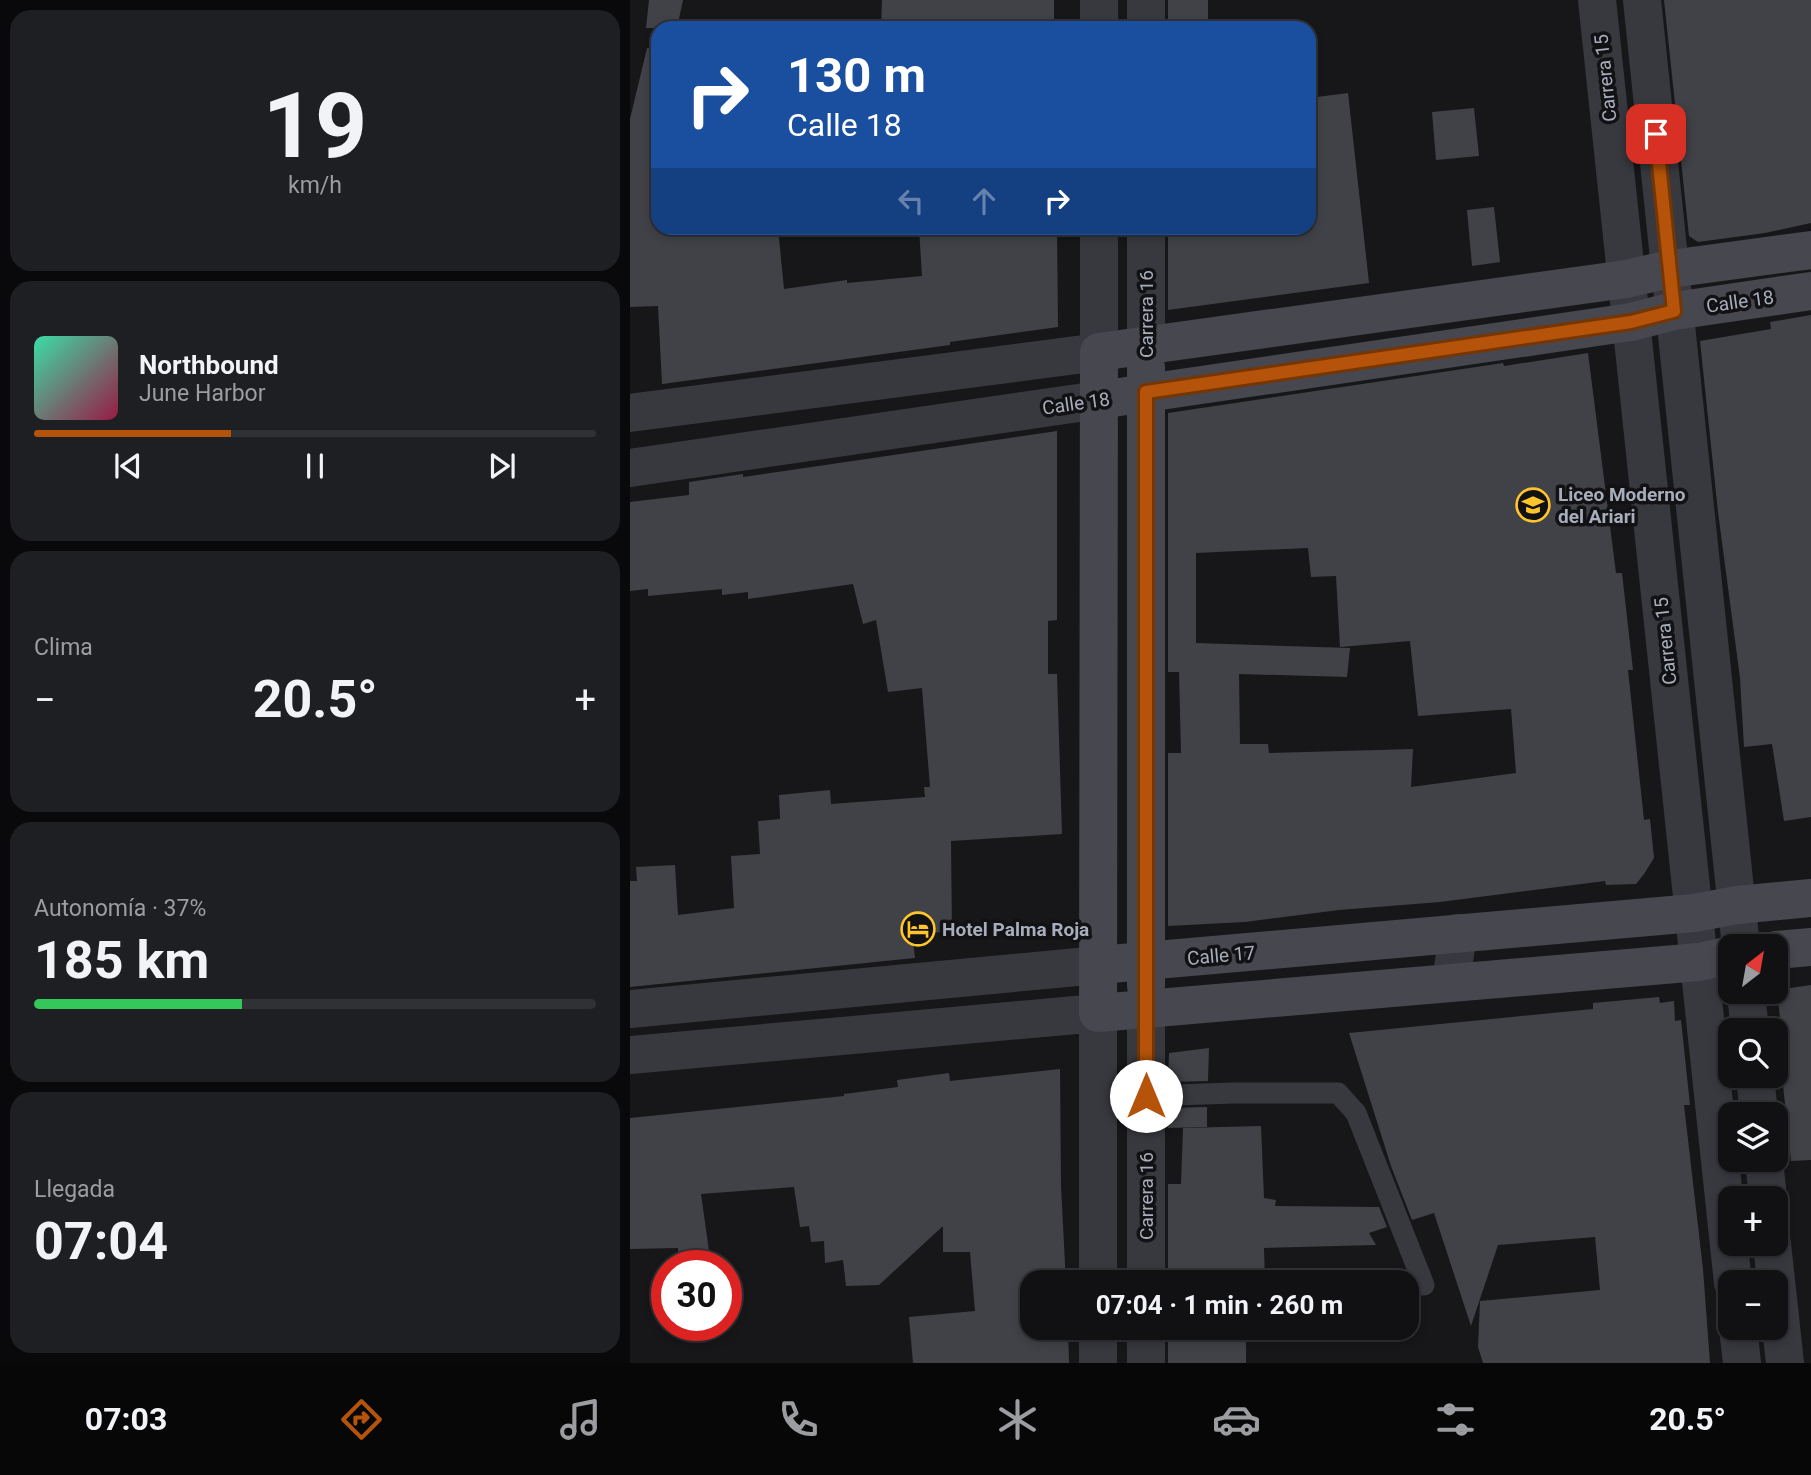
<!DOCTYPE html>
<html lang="es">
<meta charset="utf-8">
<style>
:root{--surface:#111114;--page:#1e1f22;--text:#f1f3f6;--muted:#9c9da0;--line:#303134;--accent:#b45309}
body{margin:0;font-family:Roboto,sans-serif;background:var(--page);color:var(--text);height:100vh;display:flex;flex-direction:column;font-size:26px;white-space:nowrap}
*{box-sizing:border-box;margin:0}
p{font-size:23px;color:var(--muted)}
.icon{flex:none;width:38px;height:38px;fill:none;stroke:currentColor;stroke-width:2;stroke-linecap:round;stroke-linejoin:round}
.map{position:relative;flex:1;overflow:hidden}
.details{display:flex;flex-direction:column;gap:10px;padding:10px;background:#09090b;width:630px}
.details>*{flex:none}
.guide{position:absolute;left:21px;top:21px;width:665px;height:214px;border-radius:21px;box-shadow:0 4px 10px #0003,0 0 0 2px var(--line);background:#1a4fa0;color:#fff;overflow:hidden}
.needle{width:46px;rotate:31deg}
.tools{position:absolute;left:1088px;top:934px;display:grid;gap:14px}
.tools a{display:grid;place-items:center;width:70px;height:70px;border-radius:14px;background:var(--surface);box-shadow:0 4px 10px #0003,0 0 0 2px var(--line);font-size:35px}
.speed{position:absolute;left:21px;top:1250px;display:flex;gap:14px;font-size:35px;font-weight:700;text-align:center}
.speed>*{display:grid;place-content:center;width:91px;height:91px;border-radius:50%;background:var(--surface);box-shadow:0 4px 10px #0003,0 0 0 2px var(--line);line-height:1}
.speed .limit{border:10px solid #d22;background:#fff;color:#111}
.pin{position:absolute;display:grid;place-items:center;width:60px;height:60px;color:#fff;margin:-30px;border-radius:14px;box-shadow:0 4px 10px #0006}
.me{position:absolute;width:77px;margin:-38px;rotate:0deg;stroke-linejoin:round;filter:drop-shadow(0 0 5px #0008)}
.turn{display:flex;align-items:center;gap:24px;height:147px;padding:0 21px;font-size:32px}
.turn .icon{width:91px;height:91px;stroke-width:2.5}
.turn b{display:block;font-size:49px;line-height:60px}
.lanes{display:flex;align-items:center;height:66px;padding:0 21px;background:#0003;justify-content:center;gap:35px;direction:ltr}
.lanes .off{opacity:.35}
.big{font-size:52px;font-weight:700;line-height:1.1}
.details .widget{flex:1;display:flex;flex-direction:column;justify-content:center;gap:10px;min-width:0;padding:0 24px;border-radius:21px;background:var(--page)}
.details .dial{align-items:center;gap:0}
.dial b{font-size:91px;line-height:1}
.song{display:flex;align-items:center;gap:21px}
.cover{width:84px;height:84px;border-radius:10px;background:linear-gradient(135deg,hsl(160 70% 55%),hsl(340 70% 35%))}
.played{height:7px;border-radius:4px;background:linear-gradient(90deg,var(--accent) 35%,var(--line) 35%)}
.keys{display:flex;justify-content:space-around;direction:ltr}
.heat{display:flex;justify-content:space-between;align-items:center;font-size:38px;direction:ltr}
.charge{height:10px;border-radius:5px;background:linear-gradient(90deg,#34c759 37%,var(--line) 0)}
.trip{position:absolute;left:390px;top:1270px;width:399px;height:70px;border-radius:21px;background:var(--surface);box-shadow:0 4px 10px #0003,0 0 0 2px var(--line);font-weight:700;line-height:70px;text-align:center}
.tabs{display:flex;height:112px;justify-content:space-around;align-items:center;background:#070708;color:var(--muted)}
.tabs .icon{width:49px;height:49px}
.tabs .on{color:var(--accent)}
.tabs b{font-size:32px;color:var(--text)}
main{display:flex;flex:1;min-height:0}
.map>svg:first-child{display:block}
.building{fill:#414247;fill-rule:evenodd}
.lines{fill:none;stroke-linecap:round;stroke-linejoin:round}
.lane{stroke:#38393f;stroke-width:21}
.street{stroke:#38393f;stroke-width:38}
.secondary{stroke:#46474f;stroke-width:38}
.route-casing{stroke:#753606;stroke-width:18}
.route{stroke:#b45309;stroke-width:12}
.labels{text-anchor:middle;stroke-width:7;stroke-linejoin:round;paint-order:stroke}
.street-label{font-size:19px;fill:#a8adbb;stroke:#121215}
.poi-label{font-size:19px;font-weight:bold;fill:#a8adbb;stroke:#121215;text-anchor:start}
</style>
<main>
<section class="details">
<div class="widget dial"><b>19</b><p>km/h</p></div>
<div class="widget">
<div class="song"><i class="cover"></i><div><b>Northbound</b><p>June Harbor</p></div></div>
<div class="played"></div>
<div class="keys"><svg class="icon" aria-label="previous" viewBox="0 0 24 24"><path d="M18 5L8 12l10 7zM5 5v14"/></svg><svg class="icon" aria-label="pause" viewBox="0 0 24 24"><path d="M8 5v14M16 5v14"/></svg><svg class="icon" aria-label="next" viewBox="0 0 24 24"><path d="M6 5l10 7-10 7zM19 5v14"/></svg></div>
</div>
<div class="widget"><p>Clima</p>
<div class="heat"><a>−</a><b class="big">20.5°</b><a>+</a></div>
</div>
<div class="widget"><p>Autonomía · 37%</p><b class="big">185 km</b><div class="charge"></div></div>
<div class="widget"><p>Llegada</p><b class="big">07:04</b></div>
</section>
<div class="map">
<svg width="1181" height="1363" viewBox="0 0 1181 1363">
<rect width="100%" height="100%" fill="#17171a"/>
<g class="building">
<path d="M19,0H53L47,28H16Z"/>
<path d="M252,0H424V28H251Z"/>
<rect x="538" y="0" width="40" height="28"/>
<path d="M1034,0H1181V223L1135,233L1068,242L1059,236Z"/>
<path d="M17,48L28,50V228H87L88,235L148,228L154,289L217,280V283L292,276L289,228H427L428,327L320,342V345L32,384L28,306L0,307V119Z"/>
<path d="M718,93L739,283L538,310V228H679V98Z"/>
<path d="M844,108L849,156L806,160L802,112Z"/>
<path d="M864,207L870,262L842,266L837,210Z"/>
<path d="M1181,315V817L1154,821L1142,744L1114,747L1110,678L1088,512L1070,341L1141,329L1140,322Z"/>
<path d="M958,353L986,573H992L1003,670H998L1014,820L1020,819L1024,858L1014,874L1006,884L976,885L975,881L810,902L709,910L615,922L538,926V753H551L549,672H538V413L873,363L874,366ZM678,548L681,577L706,576L710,647L780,641L788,716L881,709L886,773L781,787L783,749L639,753L638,744H610L609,674L717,677L720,648L566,643V553Z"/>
<path d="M427,431V620L418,621V674H427L432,834L321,841L322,932L282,933L285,958L0,987V881H7L6,867L45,865L48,915L104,908L101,856L130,854L128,821L150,819L149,795L200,790L201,804L295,797L294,787H300L292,688L258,692L246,620L233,624L223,584L118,599V592L92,595V589L18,596V589L0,591V502L59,495V482L113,474V477Z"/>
<path d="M1181,985V1160L1161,1161L1150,1056H1154L1147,990Z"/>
<path d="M1029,997L1030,1003L1044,1001L1045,1021L1051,1020L1060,1105H1054L1073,1269L1080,1363H853L848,1347L850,1301L970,1290L965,1237L868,1245L841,1326L804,1213L782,1220L761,1166L719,1033L963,1009V1003Z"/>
<path d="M579,1048L578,1081L538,1082L539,1053Z"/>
<path d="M430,1069L431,1186L436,1283H402V1328H438L439,1363H283L279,1317L345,1311L340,1252H313V1226L249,1285L216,1286L213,1260L195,1263L194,1241L181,1242L179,1226L170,1227L164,1187L71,1194L81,1265H49L48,1248L0,1249V1118L214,1096V1094L268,1087L267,1080L319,1073L320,1081Z"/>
<path d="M577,1107V1127L538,1128V1108Z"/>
<path d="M631,1126L634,1198L646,1200L645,1206L749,1207L757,1227L739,1233L746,1245L634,1248L635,1283H538V1184H551L553,1128Z"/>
<rect x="538" y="1328" width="78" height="35"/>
</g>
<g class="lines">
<path class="lane" d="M516,1096L603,1093H708L726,1113L794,1285"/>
<g class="street">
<path d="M967,0L1103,1283"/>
<path d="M1012,0L1111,947"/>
<path d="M469,28V0"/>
<path d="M516,28V0"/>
<path d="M516,344V228"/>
<path d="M0,413L469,352V228"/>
<path d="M0,468L469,400"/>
<path d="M821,982L828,933"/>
<path d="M1116,992L1120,1031"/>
<path d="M0,1009L469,965"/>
<path d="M516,1009V1283"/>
<path d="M0,1055L468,1013V1283"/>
<path d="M1125,1076L1129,1115"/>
<path d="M1134,1160L1138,1199"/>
<path d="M1142,1244L1155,1363"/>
<path d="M1108,1328L1112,1363"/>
<path d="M468,1363V1328"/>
<path d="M516,1363V1328"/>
</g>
<g class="secondary">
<path d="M516,367V986"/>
<path d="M469,400L1001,322L1044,311L1181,291"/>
<path d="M1146,950L1181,947"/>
<path d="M1101,955L1069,962L468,1013L469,352L996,279L1040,269L1181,250"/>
<path d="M469,965L1064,913L1107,905L1181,898"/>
</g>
</g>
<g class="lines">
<defs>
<path id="route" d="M516,1096V392L1001,322L1044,311L1026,134"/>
</defs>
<use href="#route" class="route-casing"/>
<use href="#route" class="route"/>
</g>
<defs>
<symbol id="school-ring" viewBox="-11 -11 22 22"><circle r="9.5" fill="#121215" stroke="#ffc52a" stroke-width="1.5"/><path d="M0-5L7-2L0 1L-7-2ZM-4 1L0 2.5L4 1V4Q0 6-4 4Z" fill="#ffc52a"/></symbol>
<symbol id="hotel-ring" viewBox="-11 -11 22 22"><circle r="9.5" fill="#121215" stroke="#ffc52a" stroke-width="1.5"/><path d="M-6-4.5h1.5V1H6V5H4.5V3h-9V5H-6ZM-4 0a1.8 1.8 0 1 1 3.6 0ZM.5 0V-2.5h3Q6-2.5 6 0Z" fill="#ffc52a"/></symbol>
</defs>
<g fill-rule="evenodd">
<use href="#school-ring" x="884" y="486" width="38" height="38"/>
<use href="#hotel-ring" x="269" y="910" width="38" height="38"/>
</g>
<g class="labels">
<g class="street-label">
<text transform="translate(975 78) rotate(-96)" y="7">Carrera 15</text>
<text transform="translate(1110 301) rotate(-8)" y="7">Calle 18</text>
<text transform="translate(516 314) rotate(-90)" y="7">Carrera 16</text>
<text transform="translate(446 403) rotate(-8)" y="7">Calle 18</text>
<text transform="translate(1035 641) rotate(-96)" y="7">Carrera 15</text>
<text transform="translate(591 955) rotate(-5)" y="7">Calle 17</text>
<text transform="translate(516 1196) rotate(-90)" y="7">Carrera 16</text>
</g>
<g class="poi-label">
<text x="928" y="501">Liceo Moderno<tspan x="928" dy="22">del Ariari</tspan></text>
<text x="312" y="936">Hotel Palma Roja</text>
</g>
</g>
</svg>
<div class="tools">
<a><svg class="needle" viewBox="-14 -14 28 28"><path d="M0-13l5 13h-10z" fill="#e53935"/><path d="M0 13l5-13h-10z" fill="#9c9da0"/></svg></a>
<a><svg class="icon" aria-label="search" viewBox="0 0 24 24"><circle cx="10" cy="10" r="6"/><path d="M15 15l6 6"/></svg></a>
<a><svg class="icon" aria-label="layers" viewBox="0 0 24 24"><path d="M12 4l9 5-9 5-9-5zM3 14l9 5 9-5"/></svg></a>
<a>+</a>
<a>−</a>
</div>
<div class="speed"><div class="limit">30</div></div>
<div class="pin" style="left:1026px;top:134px;background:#d93025"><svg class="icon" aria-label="arrive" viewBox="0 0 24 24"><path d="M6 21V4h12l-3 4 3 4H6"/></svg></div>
<svg class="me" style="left:516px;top:1096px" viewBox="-20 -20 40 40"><circle r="19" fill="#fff"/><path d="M0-13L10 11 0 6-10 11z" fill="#b45309"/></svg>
<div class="trip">07:04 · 1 min · 260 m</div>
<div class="guide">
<div class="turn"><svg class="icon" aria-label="right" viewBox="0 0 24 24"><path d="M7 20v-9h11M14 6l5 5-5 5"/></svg><div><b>130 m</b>Calle 18</div></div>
<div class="lanes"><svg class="icon off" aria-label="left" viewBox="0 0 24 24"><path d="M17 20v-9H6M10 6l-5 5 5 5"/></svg><svg class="icon off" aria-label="ahead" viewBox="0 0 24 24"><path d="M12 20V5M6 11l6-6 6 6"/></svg><svg class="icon" aria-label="right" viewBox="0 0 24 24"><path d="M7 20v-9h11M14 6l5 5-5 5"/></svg></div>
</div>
</div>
</main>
<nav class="tabs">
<b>07:03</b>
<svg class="icon on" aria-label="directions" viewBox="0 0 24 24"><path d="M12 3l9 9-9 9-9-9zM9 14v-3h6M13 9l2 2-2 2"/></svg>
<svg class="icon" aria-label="music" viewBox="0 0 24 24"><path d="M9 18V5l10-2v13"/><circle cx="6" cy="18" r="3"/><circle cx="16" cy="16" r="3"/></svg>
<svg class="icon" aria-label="phone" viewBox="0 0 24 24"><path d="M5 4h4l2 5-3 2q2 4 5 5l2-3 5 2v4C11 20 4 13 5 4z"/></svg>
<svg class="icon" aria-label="climate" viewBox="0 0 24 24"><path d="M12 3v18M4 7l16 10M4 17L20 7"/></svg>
<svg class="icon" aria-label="car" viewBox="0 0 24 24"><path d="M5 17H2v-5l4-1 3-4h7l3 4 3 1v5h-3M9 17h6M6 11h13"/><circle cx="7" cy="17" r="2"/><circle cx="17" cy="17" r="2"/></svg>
<svg class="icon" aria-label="filters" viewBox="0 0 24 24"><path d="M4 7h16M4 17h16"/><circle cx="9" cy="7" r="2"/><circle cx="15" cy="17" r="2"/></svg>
<b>20.5°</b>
</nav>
